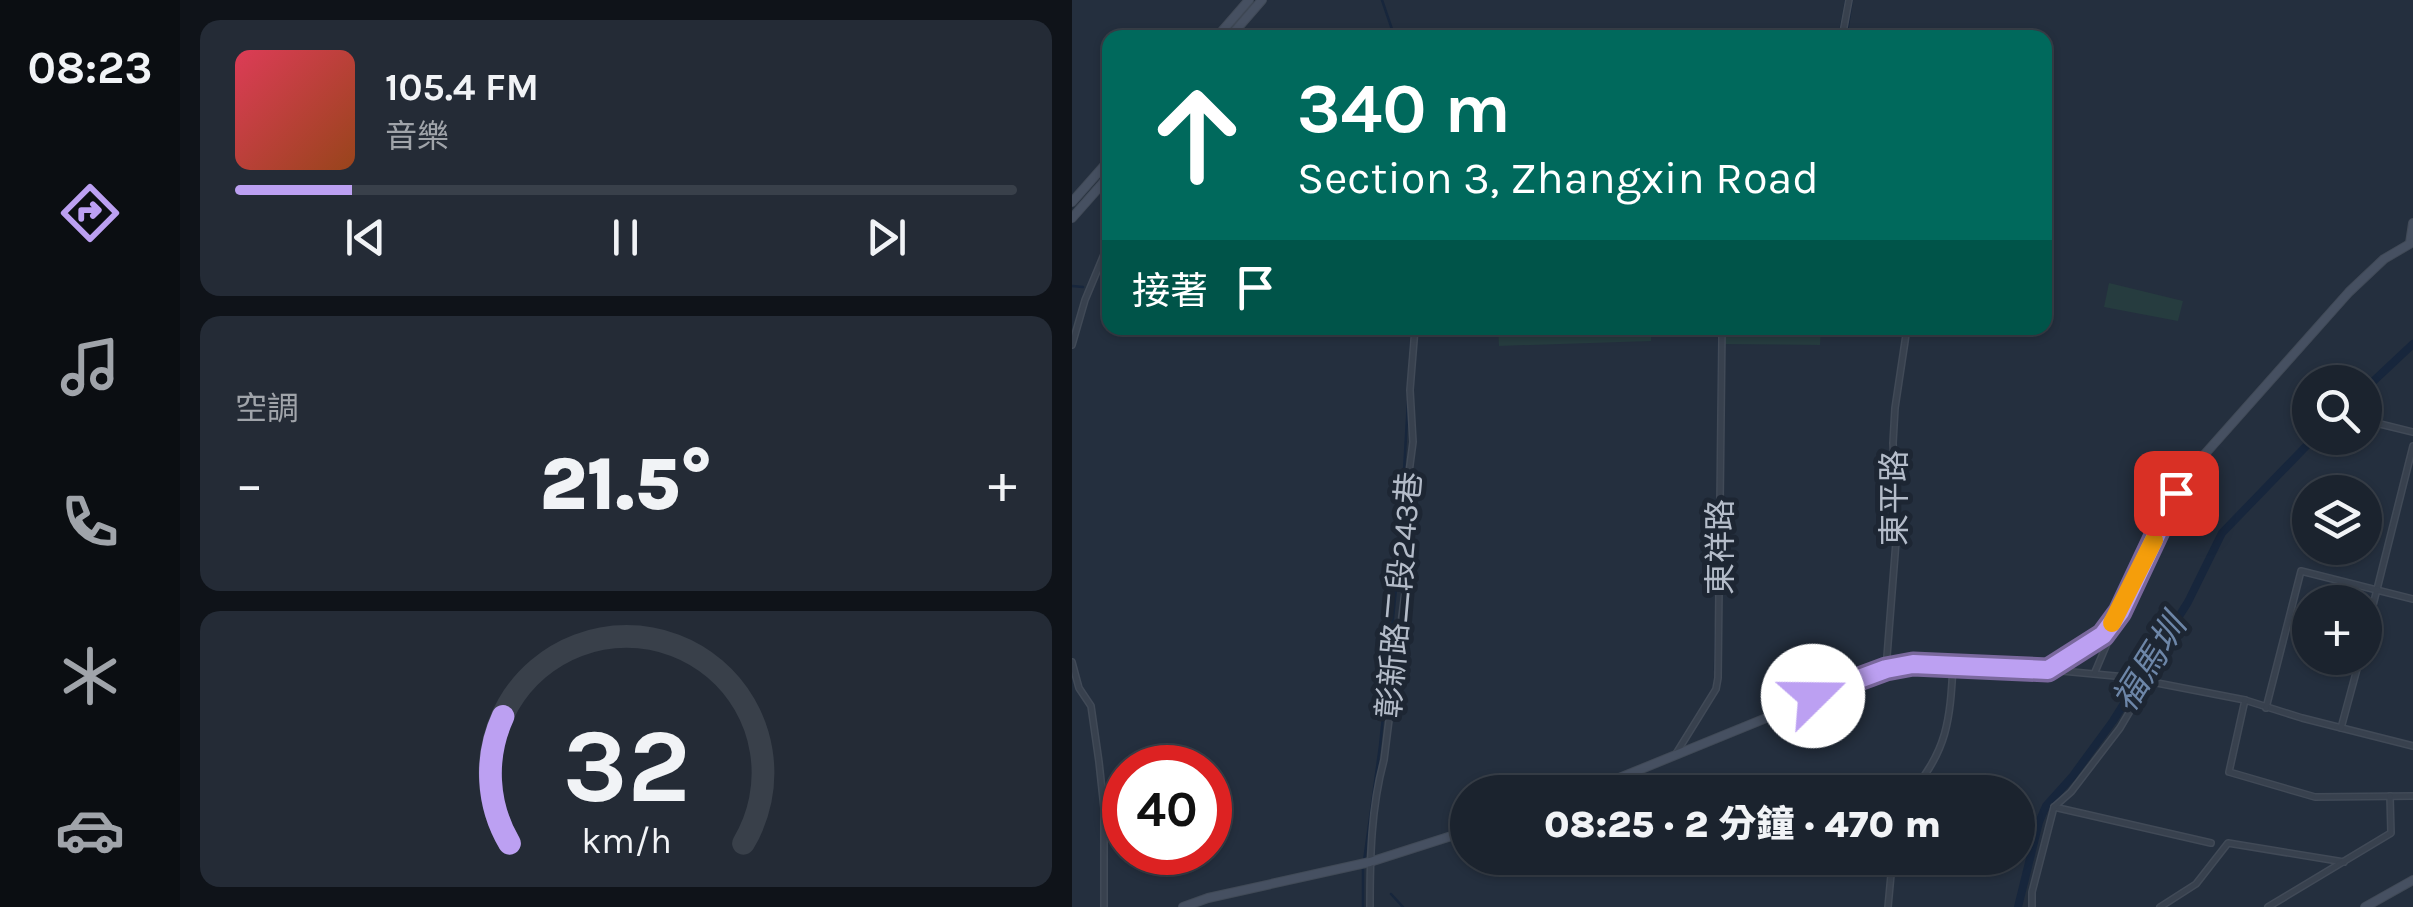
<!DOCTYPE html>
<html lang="zh-TW">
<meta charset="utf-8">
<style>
:root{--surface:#1b232e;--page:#242b36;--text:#f1f3f6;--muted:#a0a4aa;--line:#39404a;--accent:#bca0f2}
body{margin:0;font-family:Karla,"Noto Sans TC",sans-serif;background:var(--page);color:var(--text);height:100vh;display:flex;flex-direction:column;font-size:38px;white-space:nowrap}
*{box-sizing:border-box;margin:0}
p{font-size:32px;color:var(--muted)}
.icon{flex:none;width:55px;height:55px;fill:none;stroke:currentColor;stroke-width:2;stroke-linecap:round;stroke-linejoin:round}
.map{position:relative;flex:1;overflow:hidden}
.drawer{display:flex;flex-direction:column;gap:20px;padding:20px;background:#0f1319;width:892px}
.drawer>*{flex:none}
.guide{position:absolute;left:30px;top:30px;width:950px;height:305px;border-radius:20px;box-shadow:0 2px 8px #0004,0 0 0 2px var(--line);background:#00695c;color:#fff;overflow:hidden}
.controls{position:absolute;left:1220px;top:365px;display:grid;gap:20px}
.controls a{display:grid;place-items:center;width:90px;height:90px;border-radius:50%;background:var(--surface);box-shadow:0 2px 8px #0004,0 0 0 2px var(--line);font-size:50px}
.speed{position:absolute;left:30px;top:745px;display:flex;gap:20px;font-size:50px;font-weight:700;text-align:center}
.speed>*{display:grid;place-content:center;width:130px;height:130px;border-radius:50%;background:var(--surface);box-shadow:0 2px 8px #0004,0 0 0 2px var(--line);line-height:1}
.speed .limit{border:15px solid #d22;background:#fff;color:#111}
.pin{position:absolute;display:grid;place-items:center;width:85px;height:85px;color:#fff;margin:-42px;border-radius:20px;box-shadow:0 5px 15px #0006}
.me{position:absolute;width:110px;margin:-55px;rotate:68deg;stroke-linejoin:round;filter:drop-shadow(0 0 8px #0008)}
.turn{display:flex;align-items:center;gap:35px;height:210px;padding:0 30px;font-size:45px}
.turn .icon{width:130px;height:130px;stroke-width:2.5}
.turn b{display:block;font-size:70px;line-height:85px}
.then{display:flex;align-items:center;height:95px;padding:0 30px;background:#0003;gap:20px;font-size:38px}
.big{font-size:75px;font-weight:800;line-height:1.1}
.drawer .widget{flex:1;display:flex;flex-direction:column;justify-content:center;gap:15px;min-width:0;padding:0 35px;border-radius:20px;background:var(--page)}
.drawer .dial{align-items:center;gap:0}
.dial svg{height:260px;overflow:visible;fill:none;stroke:var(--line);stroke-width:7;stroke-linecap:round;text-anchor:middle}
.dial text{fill:var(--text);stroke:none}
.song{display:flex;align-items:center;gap:30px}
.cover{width:120px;height:120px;border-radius:15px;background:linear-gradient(135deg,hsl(350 70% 55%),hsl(20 70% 35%))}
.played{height:10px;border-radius:5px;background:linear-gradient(90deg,var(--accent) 15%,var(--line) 15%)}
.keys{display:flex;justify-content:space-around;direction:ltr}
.heat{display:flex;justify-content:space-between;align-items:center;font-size:55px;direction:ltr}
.trip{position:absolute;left:378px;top:775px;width:585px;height:100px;border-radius:50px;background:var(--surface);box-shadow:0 2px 8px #0004,0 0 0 2px var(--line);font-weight:800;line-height:100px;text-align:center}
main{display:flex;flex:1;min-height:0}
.menu{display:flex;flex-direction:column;width:180px;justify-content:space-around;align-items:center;background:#0b0e12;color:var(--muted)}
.menu .icon{width:70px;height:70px}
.menu .current{color:var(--accent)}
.menu b{font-size:45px;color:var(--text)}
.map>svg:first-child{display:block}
.green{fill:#263c3f}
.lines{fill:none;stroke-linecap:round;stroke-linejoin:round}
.stream{stroke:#17263c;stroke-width:2.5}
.canal{stroke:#17263c;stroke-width:8}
.street-casing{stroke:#414a57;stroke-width:8}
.secondary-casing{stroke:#414a57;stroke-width:10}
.street{stroke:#38414e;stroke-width:5}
.secondary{stroke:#465061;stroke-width:8}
.route-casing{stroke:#7a689d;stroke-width:25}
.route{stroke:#bca0f2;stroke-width:18}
.slow{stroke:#f59e0b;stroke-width:18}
.labels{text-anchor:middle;stroke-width:10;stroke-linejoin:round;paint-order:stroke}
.street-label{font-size:32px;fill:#b4bcc9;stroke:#1d2633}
.water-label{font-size:35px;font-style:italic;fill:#6d86a8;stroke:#1d2633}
</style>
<main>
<nav class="menu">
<b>08:23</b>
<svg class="icon current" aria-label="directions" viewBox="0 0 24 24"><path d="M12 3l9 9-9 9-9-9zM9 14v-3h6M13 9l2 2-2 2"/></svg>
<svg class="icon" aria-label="music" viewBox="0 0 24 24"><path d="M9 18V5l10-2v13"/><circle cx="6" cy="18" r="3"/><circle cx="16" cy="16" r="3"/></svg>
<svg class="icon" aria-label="phone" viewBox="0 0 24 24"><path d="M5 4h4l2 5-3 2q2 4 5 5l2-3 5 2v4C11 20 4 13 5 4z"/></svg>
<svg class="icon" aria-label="climate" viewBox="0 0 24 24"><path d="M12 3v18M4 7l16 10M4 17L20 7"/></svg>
<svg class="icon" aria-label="car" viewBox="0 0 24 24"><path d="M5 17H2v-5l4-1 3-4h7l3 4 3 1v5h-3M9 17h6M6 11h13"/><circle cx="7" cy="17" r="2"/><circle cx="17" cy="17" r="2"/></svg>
</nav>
<section class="drawer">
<div class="widget">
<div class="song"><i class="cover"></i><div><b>105.4 FM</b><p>音樂</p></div></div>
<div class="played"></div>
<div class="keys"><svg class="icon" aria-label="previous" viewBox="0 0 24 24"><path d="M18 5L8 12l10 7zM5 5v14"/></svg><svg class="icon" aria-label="pause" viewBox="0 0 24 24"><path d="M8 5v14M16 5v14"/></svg><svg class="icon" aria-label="next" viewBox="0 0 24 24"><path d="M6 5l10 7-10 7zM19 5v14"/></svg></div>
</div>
<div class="widget"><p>空調</p>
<div class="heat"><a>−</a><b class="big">21.5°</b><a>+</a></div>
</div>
<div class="widget dial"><svg viewBox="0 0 100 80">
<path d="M14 69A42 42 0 1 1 86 69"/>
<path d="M14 69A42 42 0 0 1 12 30" stroke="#bca0f2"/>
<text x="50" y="56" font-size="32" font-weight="700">32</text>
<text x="50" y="72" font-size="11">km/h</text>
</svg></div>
</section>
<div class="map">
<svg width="1341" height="907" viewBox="0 0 1341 907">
<rect width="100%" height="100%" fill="#242f3e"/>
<g class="green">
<path d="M1037,283L1111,301L1106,321L1032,307Z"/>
<path d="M426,328H579V341L427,346Z"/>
<path d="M649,328H749L748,345L648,344Z"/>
</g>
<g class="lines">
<g class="stream">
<path d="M310,0L323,38"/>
<path d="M767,38L774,0"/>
<path d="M774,38L780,0"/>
<path d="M0,286L11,287"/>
<path d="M338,358L340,328"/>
<path d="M646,499L647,328"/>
<path d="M643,670L644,627"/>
<path d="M292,861L308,746L327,559L336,401"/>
<path d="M319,894L331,907"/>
<path d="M291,907V869"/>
</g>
<g class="canal">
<path d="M1292,390L1341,344"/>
<path d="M946,907L967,822L974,806L1000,777L1041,721L1116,602L1150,533L1242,438"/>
</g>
<defs>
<g id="street">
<path d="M770,38L777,0"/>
<path d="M0,345L13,300L38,240"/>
<path d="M1308,424L1341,432"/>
<path d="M1292,641L1341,446"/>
<path d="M0,662L7,688L19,706L27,762L32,808V907"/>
<path d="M814,669L825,529L821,443L823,408L835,328"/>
<path d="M979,670L1054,677L1173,700L1230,718L1341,746"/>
<path d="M1023,672L1045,620"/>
<path d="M1173,700L1157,772L1243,797L1341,796"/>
<path d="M1194,708L1229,571L1341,599"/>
<path d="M1269,728L1288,658"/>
<path d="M605,752L644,689L646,678L650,328"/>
<path d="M840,792C875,750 878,721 881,666"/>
<path d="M982,807L1139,843"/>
<path d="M298,907C298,858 299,807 312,760L335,576L336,480L341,442L338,390L343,328"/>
<path d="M816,907L820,864L824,858"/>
<path d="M960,907V892L982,807L999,792L1048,728L1075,682"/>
<path d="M1088,907L1124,884L1156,843L1272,862"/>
<path d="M1196,907L1319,833L1318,796"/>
</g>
<g id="secondary">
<path d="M144,38L177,0"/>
<path d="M157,38L190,0"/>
<path d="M0,202L38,159"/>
<path d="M0,218L38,175"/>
<path d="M1338,243L1341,223"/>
<path d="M513,792L814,669L841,665L976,670L1008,651L1031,635L1048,612L1102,495L1116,473L1277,292L1312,259L1341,242"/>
<path d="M111,907L136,898L298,862L395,831"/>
<path d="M1293,907L1341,880"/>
</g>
</defs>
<use href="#street" class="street-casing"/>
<use href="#secondary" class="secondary-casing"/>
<use href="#street" class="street"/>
<use href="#secondary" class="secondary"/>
</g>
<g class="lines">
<defs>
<path id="route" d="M741,696L814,669L841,664L976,670L1031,635L1048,612L1104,493"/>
</defs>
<use href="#route" class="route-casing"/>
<use href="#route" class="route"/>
<path class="slow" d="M1040,623L1082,540"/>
</g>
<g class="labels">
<g class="street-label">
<text transform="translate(822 498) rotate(-90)" y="11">東平路</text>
<text transform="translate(648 547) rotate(-90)" y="11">東祥路</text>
<text transform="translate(327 595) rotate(-85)" y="11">彰新路二段243巷</text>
</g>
<g class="water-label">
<text transform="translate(1077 663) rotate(-58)" y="12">福馬圳</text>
</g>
</g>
</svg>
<div class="controls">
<a><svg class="icon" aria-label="search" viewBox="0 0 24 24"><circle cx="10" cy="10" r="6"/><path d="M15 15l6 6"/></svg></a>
<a><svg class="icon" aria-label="layers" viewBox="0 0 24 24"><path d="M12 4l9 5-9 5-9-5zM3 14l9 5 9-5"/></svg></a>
<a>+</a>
</div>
<div class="speed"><div class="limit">40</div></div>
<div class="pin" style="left:1104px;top:493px;background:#d93025"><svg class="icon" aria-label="arrive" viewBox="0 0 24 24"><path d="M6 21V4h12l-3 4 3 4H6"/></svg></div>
<svg class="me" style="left:741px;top:696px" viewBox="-20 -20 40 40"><circle r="19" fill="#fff"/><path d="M0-13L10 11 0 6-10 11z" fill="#bca0f2"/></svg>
<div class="trip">08:25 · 2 分鐘 · 470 m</div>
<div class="guide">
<div class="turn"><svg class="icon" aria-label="ahead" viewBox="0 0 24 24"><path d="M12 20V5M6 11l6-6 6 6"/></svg><div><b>340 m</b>Section 3, Zhangxin Road</div></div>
<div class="then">接著<svg class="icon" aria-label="arrive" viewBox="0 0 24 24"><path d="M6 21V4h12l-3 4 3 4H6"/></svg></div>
</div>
</div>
</main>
